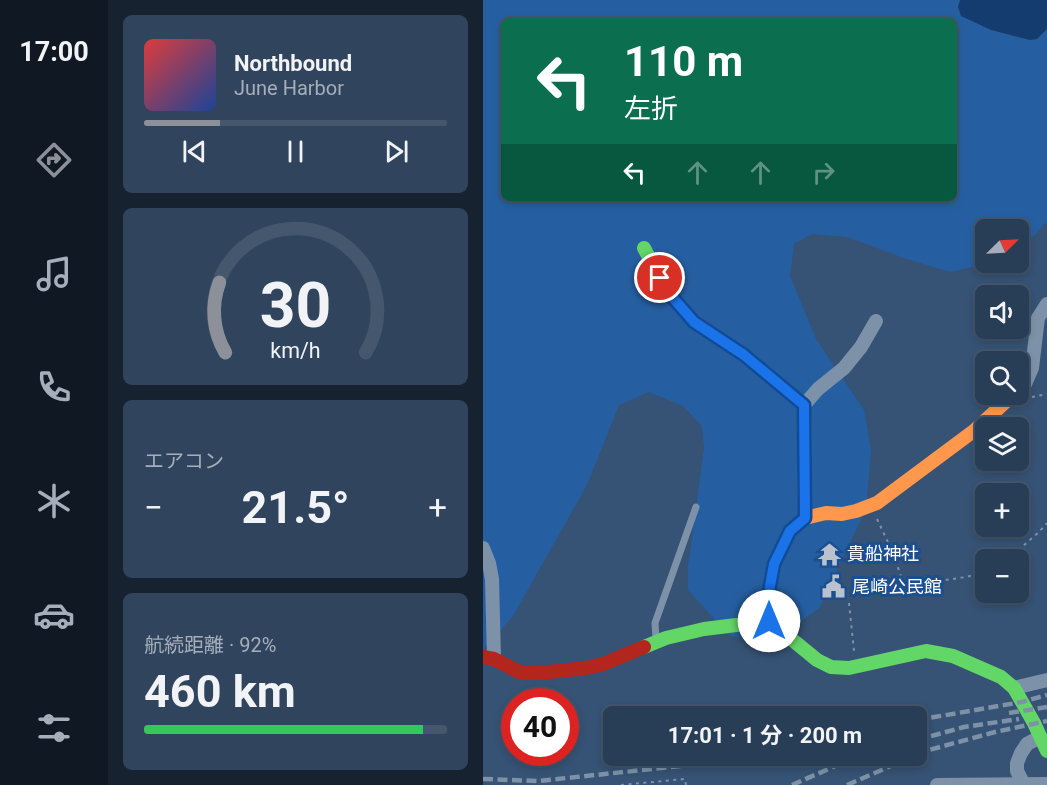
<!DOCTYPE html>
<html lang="ja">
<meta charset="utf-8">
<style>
:root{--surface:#283e57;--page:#30455d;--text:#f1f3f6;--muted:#a5aeba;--line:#44576d;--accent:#8c9099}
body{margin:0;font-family:Roboto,"Noto Sans JP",sans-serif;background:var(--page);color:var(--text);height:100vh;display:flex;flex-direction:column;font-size:22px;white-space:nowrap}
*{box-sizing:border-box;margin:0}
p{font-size:20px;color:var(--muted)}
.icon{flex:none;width:33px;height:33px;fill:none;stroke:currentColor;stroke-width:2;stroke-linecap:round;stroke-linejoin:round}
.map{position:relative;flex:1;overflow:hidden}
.drawer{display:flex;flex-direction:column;gap:15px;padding:15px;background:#162230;width:375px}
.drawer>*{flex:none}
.hud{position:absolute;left:18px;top:18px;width:456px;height:183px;border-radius:9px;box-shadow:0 3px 9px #0003,0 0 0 2px var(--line);background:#0b6e4f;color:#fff;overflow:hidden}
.needle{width:39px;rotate:66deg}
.buttons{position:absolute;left:492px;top:219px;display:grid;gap:12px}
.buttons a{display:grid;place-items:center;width:54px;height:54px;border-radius:9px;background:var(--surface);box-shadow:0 3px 9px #0003,0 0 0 2px var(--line);font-size:30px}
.speed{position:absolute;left:18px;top:688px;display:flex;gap:12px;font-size:30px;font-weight:700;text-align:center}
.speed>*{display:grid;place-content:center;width:78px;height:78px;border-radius:50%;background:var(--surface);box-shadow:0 3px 9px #0003,0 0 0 2px var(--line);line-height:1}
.speed .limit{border:9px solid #d22;background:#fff;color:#111}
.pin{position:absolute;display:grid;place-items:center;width:51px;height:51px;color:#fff;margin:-26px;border:3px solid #fff;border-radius:50%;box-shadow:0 2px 6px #0007}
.me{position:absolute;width:66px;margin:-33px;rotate:0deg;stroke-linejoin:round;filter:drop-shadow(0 0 4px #0008)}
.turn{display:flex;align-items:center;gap:21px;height:126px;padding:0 24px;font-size:27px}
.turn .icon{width:78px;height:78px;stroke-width:2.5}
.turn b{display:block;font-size:42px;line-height:51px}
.lanes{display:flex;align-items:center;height:57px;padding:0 24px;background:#0003;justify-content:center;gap:30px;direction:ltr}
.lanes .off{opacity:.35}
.big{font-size:45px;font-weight:700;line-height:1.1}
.drawer .tile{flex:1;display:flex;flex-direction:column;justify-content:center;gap:9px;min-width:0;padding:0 21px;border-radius:9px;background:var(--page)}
.drawer .dial{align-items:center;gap:0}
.dial svg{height:156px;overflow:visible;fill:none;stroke:var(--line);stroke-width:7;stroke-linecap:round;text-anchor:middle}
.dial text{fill:var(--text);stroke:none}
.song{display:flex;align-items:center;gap:18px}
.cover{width:72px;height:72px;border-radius:9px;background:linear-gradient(135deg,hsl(0 70% 55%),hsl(220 70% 35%))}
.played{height:6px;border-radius:3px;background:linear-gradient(90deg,var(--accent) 25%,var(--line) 25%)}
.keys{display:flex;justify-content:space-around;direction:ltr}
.heat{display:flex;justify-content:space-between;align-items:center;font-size:33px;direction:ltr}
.charge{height:9px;border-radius:4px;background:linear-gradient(90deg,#34c759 92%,var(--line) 0)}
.trip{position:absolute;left:120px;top:706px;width:324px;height:60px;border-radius:9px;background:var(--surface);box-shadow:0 3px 9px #0003,0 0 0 2px var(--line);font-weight:700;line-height:60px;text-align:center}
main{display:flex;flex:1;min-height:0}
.tabs{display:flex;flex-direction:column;width:108px;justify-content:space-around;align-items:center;background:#101923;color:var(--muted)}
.tabs .icon{width:42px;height:42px}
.tabs .current{color:var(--accent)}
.tabs b{font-size:27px;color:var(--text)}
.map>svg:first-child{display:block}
.green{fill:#265fa1;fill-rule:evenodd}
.water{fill:#153c6e}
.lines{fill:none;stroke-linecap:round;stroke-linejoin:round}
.path{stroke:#7d92a8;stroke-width:2;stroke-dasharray:3 4.5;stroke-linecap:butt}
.lane{stroke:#7d92a8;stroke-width:7}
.street{stroke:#7d92a8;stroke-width:14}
.fast{stroke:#63d668;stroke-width:14}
.slow{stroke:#ff974d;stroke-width:14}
.jam{stroke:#b3261e;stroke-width:14}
.rail{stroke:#7e92a7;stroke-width:4.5;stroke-dasharray:10 4.5;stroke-linecap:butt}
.route-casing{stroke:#114b97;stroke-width:15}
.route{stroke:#1a73e8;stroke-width:10}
.labels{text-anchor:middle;stroke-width:6;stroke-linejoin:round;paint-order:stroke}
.poi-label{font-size:18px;fill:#fff;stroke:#1b4f8f;text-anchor:start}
</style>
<main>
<nav class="tabs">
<b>17:00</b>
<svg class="icon current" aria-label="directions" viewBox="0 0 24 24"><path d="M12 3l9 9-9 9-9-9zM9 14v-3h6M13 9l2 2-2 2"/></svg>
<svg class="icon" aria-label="music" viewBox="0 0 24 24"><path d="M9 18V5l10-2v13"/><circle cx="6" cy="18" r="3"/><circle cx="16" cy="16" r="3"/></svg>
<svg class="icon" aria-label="phone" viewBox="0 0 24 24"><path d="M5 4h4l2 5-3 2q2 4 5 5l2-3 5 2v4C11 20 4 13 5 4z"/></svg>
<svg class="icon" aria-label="climate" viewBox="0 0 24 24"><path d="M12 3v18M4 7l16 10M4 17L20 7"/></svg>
<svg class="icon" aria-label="car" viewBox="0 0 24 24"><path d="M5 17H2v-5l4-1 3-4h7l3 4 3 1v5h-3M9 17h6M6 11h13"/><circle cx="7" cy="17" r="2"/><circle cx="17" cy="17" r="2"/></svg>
<svg class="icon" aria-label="filters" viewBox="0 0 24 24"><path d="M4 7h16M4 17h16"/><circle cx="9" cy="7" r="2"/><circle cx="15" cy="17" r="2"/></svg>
</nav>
<section class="drawer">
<div class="tile">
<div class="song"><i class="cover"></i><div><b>Northbound</b><p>June Harbor</p></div></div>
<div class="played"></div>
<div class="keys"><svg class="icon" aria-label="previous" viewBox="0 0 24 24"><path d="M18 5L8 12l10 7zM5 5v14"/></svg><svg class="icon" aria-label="pause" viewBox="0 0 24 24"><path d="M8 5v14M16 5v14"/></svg><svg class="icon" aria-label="next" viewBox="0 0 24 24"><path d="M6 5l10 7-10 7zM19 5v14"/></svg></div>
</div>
<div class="tile dial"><svg viewBox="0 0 100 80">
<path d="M14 69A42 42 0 1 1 86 69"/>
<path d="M14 69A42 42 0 0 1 11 33" stroke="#8c9099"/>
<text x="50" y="56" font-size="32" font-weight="700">30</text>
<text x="50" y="72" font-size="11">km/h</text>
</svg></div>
<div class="tile"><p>エアコン</p>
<div class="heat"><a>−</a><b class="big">21.5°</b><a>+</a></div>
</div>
<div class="tile"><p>航続距離 · 92%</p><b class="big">460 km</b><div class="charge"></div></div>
</section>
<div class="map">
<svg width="564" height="785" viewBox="0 0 564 785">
<rect width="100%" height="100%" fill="#365274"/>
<path class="green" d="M0,0H564V221L551,236L536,245V230H502V262L506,263L502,264L467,272L421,258L364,237L329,234L311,244L307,276L333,339L381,410L388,450L383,509L336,608L310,627L281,639L247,636L205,590V567L221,448L219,426L200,406L166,392L136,405L104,485L30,616L0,650ZM21,21H471V198H21Z"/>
<path class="water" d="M477,0H564V29L554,39L547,40L508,30L478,16L475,7Z"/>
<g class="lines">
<g class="path">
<path d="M549,397L564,394"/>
<path d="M394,519L411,555L420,583L429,585L483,577L502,572"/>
<path d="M524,560L556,532L564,523"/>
<path d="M366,603L371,651"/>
<path d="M41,690L43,702"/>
<path d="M51,753L52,759"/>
<path d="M138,785L202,779L203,785"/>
</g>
<path class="lane" d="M173,639L172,623L213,507"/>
<g class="street">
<path d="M536,390L542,384L549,368L555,318L564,304"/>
<path d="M321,405L335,389L361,368L378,347L393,321"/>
<path d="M0,548L6,563L9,579L11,659"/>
<path d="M531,688L564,680"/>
<path d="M454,785L564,784"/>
<path d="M541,785L534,771V763L538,753L544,744L557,737"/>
</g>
<g class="fast">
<path d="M161,248L184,291L211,322L261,355L321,405L322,518"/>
<path d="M295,628L334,660L348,667L366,668L443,651L470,656L518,677L531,688L551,723L564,751"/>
<path d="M161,647L183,638L221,629L286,621"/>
</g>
<path class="slow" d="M295,628L286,621L284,603L291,564L307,531L322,518L343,513L359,514L373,511L394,503L492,430L531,394"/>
<path class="jam" d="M0,657L11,659L38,673H57L103,668L120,664L161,647"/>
<g class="rail">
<path d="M526,713L564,707"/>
<path d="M434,720L539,702L564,695"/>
<path d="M434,740L481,727L536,719"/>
<path d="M434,755L446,750L512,732L564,721"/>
<path d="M0,779L55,781L198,766L258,756"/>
<path d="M309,785L350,767L380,756"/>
<path d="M364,785L431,756"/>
</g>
</g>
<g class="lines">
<defs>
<path id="route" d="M177,278L184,291L211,322L261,355L321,405L322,518L307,531L291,564L284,603L286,621"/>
</defs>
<use href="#route" class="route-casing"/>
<use href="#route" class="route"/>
</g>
<defs>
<symbol id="temple-bare" viewBox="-9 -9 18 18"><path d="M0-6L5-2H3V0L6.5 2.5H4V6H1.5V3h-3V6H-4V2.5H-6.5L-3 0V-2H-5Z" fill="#b9c2ce" stroke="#1b4f8f" stroke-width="2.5" paint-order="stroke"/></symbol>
<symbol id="civic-bare" viewBox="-9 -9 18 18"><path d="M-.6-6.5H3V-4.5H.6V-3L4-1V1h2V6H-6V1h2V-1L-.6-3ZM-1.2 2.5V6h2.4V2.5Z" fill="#b9c2ce" stroke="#1b4f8f" stroke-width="2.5" paint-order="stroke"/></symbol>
</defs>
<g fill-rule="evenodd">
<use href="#temple-bare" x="330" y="538" width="33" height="33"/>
<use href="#civic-bare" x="334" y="570" width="33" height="33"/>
</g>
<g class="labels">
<g class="poi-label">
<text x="364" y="560">貴船神社</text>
<text x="369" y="593">尾崎公民館</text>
</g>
</g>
</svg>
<div class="buttons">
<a><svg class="needle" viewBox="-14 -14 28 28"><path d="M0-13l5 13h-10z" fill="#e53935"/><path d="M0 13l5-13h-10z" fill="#a5aeba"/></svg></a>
<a><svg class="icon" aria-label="sound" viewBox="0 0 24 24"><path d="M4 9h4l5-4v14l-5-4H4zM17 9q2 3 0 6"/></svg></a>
<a><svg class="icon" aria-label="search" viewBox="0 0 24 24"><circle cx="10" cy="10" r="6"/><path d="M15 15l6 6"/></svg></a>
<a><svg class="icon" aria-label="layers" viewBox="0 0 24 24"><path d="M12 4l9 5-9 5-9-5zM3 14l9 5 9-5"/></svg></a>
<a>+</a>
<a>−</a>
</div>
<div class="speed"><div class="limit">40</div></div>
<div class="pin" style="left:177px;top:278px;background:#d93025"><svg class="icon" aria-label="arrive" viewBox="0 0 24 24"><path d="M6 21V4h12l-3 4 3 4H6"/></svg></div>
<svg class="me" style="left:286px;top:621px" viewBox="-20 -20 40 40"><circle r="19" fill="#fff"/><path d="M0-13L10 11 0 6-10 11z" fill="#1a73e8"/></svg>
<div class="trip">17:01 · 1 分 · 200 m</div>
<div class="hud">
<div class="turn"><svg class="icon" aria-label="left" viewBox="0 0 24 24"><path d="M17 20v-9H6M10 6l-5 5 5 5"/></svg><div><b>110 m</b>左折</div></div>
<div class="lanes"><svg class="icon" aria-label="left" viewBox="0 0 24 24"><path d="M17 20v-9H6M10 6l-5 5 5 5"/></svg><svg class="icon off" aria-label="ahead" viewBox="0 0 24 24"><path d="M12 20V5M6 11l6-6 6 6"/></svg><svg class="icon off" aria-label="ahead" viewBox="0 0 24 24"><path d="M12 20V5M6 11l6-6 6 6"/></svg><svg class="icon off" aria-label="right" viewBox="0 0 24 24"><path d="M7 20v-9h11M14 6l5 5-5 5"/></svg></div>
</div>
</div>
</main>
